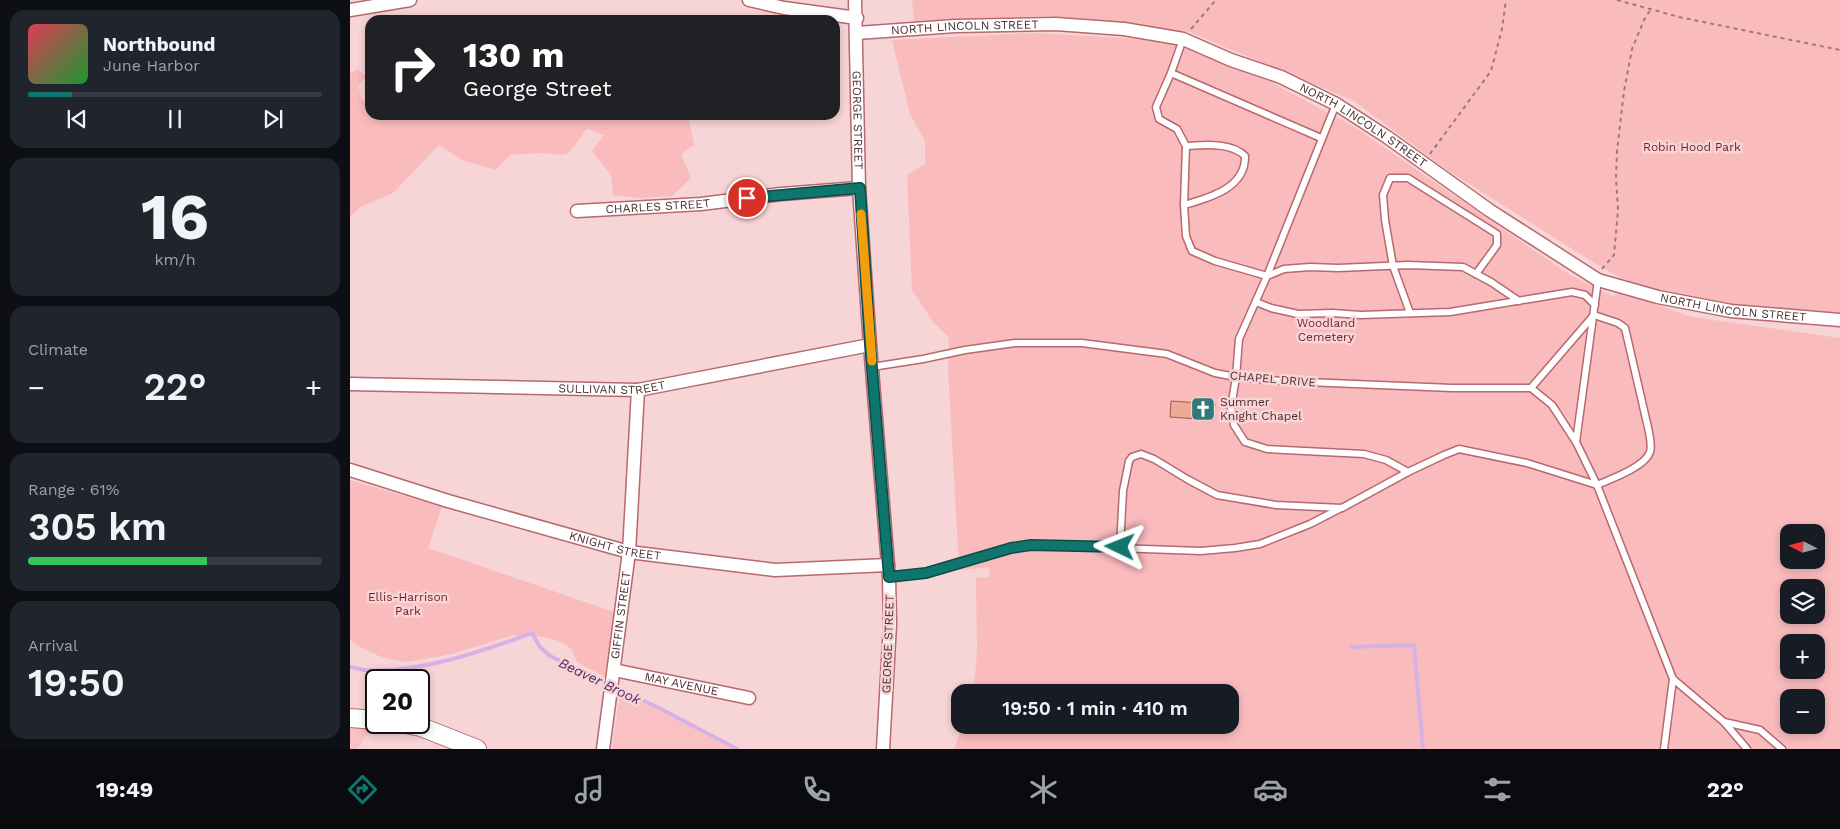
<!DOCTYPE html>
<meta charset="utf-8">
<style>
:root{--surface:#171b24;--page:#20242c;--text:#f1f3f6;--muted:#9ea1a6;--line:#363941;--accent:#0f766e}
body{margin:0;font-family:"Work Sans",sans-serif;background:var(--page);color:var(--text);height:100vh;display:flex;flex-direction:column;font-size:19px;white-space:nowrap}
*{box-sizing:border-box;margin:0}
p{font-size:16px;color:var(--muted)}
.icon{flex:none;width:28px;height:28px;fill:none;stroke:currentColor;stroke-width:2;stroke-linecap:round;stroke-linejoin:round}
.map{position:relative;flex:1;overflow:hidden}
.side{display:flex;flex-direction:column;gap:10px;padding:10px;background:#0d0f14;width:350px}
.side>*{flex:none}
.hud{position:absolute;left:15px;top:15px;width:475px;height:105px;border-radius:15px;box-shadow:0 2px 8px #0003;background:#202124;color:#fff;overflow:hidden}
.needle{width:32px;rotate:276deg}
.controls{position:absolute;left:1430px;top:524px;display:grid;gap:10px}
.controls a{display:grid;place-items:center;width:45px;height:45px;border-radius:10px;background:var(--surface);box-shadow:0 2px 8px #0003;font-size:25px}
.speed{position:absolute;left:15px;top:669px;display:flex;gap:10px;font-size:25px;font-weight:700;text-align:center}
.speed>*{display:grid;place-content:center;width:65px;height:65px;border-radius:50%;background:var(--surface);box-shadow:0 2px 8px #0003;line-height:1}
.speed .limit{border:2px solid #111;border-radius:8px;background:#fff;color:#111}
.pin{position:absolute;display:grid;place-items:center;width:42px;height:42px;color:#fff;margin:-21px;border:2px solid #fff;border-radius:50%;box-shadow:0 1px 5px #0007}
.me{position:absolute;width:55px;margin:-28px;rotate:272deg;stroke-linejoin:round;filter:drop-shadow(0 0 4px #0008)}
.turn{display:flex;align-items:center;gap:18px;height:105px;padding:0 15px;font-size:22px}
.turn .icon{width:65px;height:65px;stroke-width:2.5}
.turn b{display:block;font-size:35px;line-height:42px}
.big{font-size:38px;font-weight:600;line-height:1.1}
.side .widget{flex:1;display:flex;flex-direction:column;justify-content:center;gap:8px;min-width:0;padding:0 18px;border-radius:15px;background:var(--page)}
.side .dial{align-items:center;gap:0}
.dial b{font-size:65px;line-height:1}
.song{display:flex;align-items:center;gap:15px}
.cover{width:60px;height:60px;border-radius:8px;background:linear-gradient(135deg,hsl(350 70% 55%),hsl(130 70% 35%))}
.played{height:5px;border-radius:2px;background:linear-gradient(90deg,var(--accent) 15%,var(--line) 15%)}
.keys{display:flex;justify-content:space-around;direction:ltr}
.heat{display:flex;justify-content:space-between;align-items:center;font-size:28px;direction:ltr}
.charge{height:8px;border-radius:4px;background:linear-gradient(90deg,#34c759 61%,var(--line) 0)}
.trip{position:absolute;left:601px;top:684px;width:288px;height:50px;border-radius:15px;background:var(--surface);box-shadow:0 2px 8px #0003;font-weight:600;line-height:50px;text-align:center}
.tab-bar{display:flex;height:80px;justify-content:space-around;align-items:center;background:#090b0e;color:var(--muted)}
.tab-bar .icon{width:35px;height:35px}
.tab-bar .selected{color:var(--accent)}
.tab-bar b{font-size:22px;color:var(--text)}
main{display:flex;flex:1;min-height:0}
.map>svg:first-child{display:block}
.built{fill:#fac1c3}
.green{fill:#fabbbd;fill-rule:evenodd}
.lines{fill:none;stroke-linecap:round;stroke-linejoin:round}
.stream{stroke:#d7b1e6;stroke-width:4}
.building{fill:#edaa96;stroke:#a15a46}
.service-casing{stroke:#b6696e;stroke-width:9}
.minor-casing{stroke:#b6696e;stroke-width:15}
.secondary-casing{stroke:#b6696e;stroke-width:20}
.path{stroke:#9c7a7b;stroke-width:2;stroke-dasharray:4 4;stroke-linecap:butt}
.service{stroke:#fff;stroke-width:6}
.minor{stroke:#fff;stroke-width:12}
.secondary{stroke:#fff;stroke-width:18}
.route-casing{stroke:#0a4d48;stroke-width:12}
.route{stroke:#0f766e;stroke-width:9}
.slow{stroke:#f59e0b;stroke-width:9}
.labels{text-anchor:middle;stroke-width:5;stroke-linejoin:round;paint-order:stroke}
.street-label{font-size:12px;fill:#4f2e30;stroke:#f7d4d5}
.park-label{font-size:12px;fill:#6f1e2a;stroke:#f7d4d5}
.poi-label{font-size:12px;fill:#4f2e30;stroke:#f7d4d5;text-anchor:start}
.water-label{font-size:14px;font-style:italic;fill:#592a69;stroke:#f7d4d5}
</style>
<main>
<section class="side">
<div class="widget">
<div class="song"><i class="cover"></i><div><b>Northbound</b><p>June Harbor</p></div></div>
<div class="played"></div>
<div class="keys"><svg class="icon" aria-label="previous" viewBox="0 0 24 24"><path d="M18 5L8 12l10 7zM5 5v14"/></svg><svg class="icon" aria-label="pause" viewBox="0 0 24 24"><path d="M8 5v14M16 5v14"/></svg><svg class="icon" aria-label="next" viewBox="0 0 24 24"><path d="M6 5l10 7-10 7zM19 5v14"/></svg></div>
</div>
<div class="widget dial"><b>16</b><p>km/h</p></div>
<div class="widget"><p>Climate</p>
<div class="heat"><a>−</a><b class="big">22°</b><a>+</a></div>
</div>
<div class="widget"><p>Range · 61%</p><b class="big">305 km</b><div class="charge"></div></div>
<div class="widget"><p>Arrival</p><b class="big">19:50</b></div>
</section>
<div class="map">
<svg width="1490" height="749" viewBox="0 0 1490 749">
<rect width="100%" height="100%" fill="#f7d4d5"/>
<g class="built">
<path d="M270,693L307,709L382,749H262Z"/>
<path d="M0,724L14,725L25,729L15,737L8,749H0Z"/>
</g>
<g class="green">
<path d="M562,0H1490V323L1382,307L1302,290L1273,279L1246,264L1094,168L1004,101L839,32L698,16L564,21Z"/>
<path d="M683,33L775,38L832,44L915,79L1003,126L1220,275L1263,296L1268,294L1288,298L1342,317L1490,338V749H604L613,725H880V692H624L627,650L626,578L640,577L639,567L609,570L598,367L599,337L584,323L562,290L557,175L575,164V141L560,114L542,40ZM1439,532H1466V560H1439ZM1439,588H1466V615H1439ZM1439,642H1466V670H1439ZM1439,698H1466V725H1439Z"/>
<path d="M8,69L16,77L8,86L12,99L20,108V115H338L344,145L331,154L341,178L322,196L290,198L263,195L261,175L242,151L254,135L237,129L219,153L213,155L192,153L160,155L146,170L112,160L89,145L43,193L10,207L0,217V73Z"/>
<path d="M0,480L92,507L78,548L264,612L255,677L227,662L222,650L217,645L209,641L194,637L164,635L102,654L57,662L38,659L27,655L6,645L0,640Z"/>
</g>
<g class="lines">
<g class="stream">
<path d="M1001,647L1064,645L1073,749"/>
<path d="M0,667C7,668 16,671 23,671C78,670 130,652 182,633L190,647L200,656L309,708L387,749"/>
</g>
</g>
<path class="building" d="M821,401L865,404L863,420L820,417Z"/>
<g class="lines">
<defs>
<g id="service">
<path d="M833,39L821,73L806,107L809,119L827,129L836,146L834,205L836,236L842,251L865,261L917,276L934,269L960,267L988,268L1058,265L1113,267L1141,282L1169,301"/>
<path d="M821,73L971,138"/>
<path d="M986,104L917,276L889,339L886,377L881,408L884,425L895,442L917,449L1014,454L1036,460L1058,472"/>
<path d="M834,205C859,198 896,188 895,156C881,142 855,145 836,146"/>
<path d="M906,302L921,308L948,314L982,313L1011,315L1100,312L1222,292L1235,295L1245,305"/>
<path d="M1060,313L1043,266L1035,220L1033,195L1040,178H1058L1147,234V245L1126,274"/>
<path d="M522,367L573,359L615,350L665,343H732L817,354L865,373L886,377L932,381L1102,388H1181L1202,405L1226,442L1247,485L1323,679L1374,722L1397,749"/>
<path d="M1226,442L1248,280"/>
<path d="M770,547L773,491L779,461L782,457L791,454L804,459L837,479L867,495L926,505L992,508L1058,472L1094,455L1109,449L1177,463L1247,485C1261,479 1295,467 1300,452C1302,446 1300,439 1299,432L1275,328L1268,323L1244,315L1181,388"/>
<path d="M539,577L576,573L661,548L681,545L851,551L885,548L910,544L960,524L991,508"/>
<path d="M1374,722L1410,730L1432,749"/>
<path d="M1314,749L1323,679"/>
</g>
<g id="minor">
<path d="M399,0L434,8L507,18"/>
<path id="s1" d="M505,0L509,188L520,345L539,577L540,624L533,749"/>
<path d="M0,10L60,0"/>
<path id="s2" d="M507,33L605,26L706,24L774,29L833,39L881,60L931,77L986,104L1037,137L1139,210L1248,280L1308,297L1381,311L1490,320"/>
<path id="s3" d="M227,211L351,204L431,194L509,188"/>
<path id="s4" d="M0,384L288,390L520,345"/>
<path id="s5" d="M0,470L98,501L279,552L425,570L538,565"/>
<path id="s6" d="M264,670L399,698"/>
<path id="s7" d="M253,749L279,552L288,390"/>
</g>
<g id="secondary">
<path d="M0,718L26,720"/>
<path d="M46,722L71,727L127,749"/>
</g>
</defs>
<use href="#service" class="service-casing"/>
<use href="#minor" class="minor-casing"/>
<use href="#secondary" class="secondary-casing"/>
<g class="path">
<path d="M1267,0L1329,17L1490,50"/>
<path d="M841,29L865,1L867,0"/>
<path d="M1080,154L1141,71L1152,29L1156,0"/>
<path d="M1252,269L1264,255L1268,210L1266,177L1267,151L1274,91L1282,49L1294,20L1301,9"/>
</g>
<use href="#service" class="service"/>
<use href="#minor" class="minor"/>
<use href="#secondary" class="secondary"/>
</g>
<g class="lines">
<defs>
<path id="route" d="M397,198L510,188L520,344L539,577L576,573L661,548L681,545L770,547"/>
</defs>
<use href="#route" class="route-casing"/>
<use href="#route" class="route"/>
<path class="slow" d="M511,214L522,361"/>
</g>
<defs>
<symbol id="church-square" viewBox="-11 -11 22 22"><rect x="-9" y="-9" width="18" height="18" rx="4" fill="#307a7b" stroke="#f7d4d5"/><path d="M-1.2-6h2.4v3.5h3.3v2.4h-3.3V6h-2.4V-.1h-3.3v-2.4h3.3Z" fill="#fff"/></symbol>
</defs>
<g fill-rule="evenodd">
<use href="#church-square" x="839" y="395" width="28" height="28"/>
</g>
<g class="labels">
<g class="street-label">
<text dy="4" stroke="none"><textPath href="#s2" startOffset="108">NORTH LINCOLN STREET</textPath></text>
<text dy="4" stroke="none"><textPath href="#s1" startOffset="120">GEORGE STREET</textPath></text>
<text dy="4" stroke="none"><textPath href="#s2" startOffset="528">NORTH LINCOLN STREET</textPath></text>
<text dy="4" stroke="none"><textPath href="#s3" startOffset="81">CHARLES STREET</textPath></text>
<text dy="4" stroke="none"><textPath href="#s2" startOffset="948">NORTH LINCOLN STREET</textPath></text>
<text transform="translate(923 379) rotate(5)" y="4">CHAPEL DRIVE</text>
<text dy="4" stroke="none"><textPath href="#s4" startOffset="262">SULLIVAN STREET</textPath></text>
<text dy="4" stroke="none"><textPath href="#s5" startOffset="276">KNIGHT STREET</textPath></text>
<text dy="4" stroke="none"><textPath href="#s7" startOffset="135">GIFFIN STREET</textPath></text>
<text transform="translate(538 644) rotate(-88)" y="4">GEORGE STREET</text>
<text dy="4" stroke="none"><textPath href="#s6" startOffset="69">MAY AVENUE</textPath></text>
</g>
<g class="park-label">
<text x="1342" y="151">Robin Hood Park</text>
<text x="976" y="327">Woodland<tspan x="976" dy="14">Cemetery</tspan></text>
<text x="58" y="601">Ellis-Harrison<tspan x="58" dy="14">Park</tspan></text>
</g>
<g class="poi-label">
<text x="870" y="406">Summer<tspan x="870" dy="14">Knight Chapel</tspan></text>
</g>
<g class="water-label">
<text transform="translate(250 681) rotate(26)" y="5">Beaver Brook</text>
</g>
</g>
</svg>
<div class="controls">
<a><svg class="needle" viewBox="-14 -14 28 28"><path d="M0-13l5 13h-10z" fill="#e53935"/><path d="M0 13l5-13h-10z" fill="#9ea1a6"/></svg></a>
<a><svg class="icon" aria-label="layers" viewBox="0 0 24 24"><path d="M12 4l9 5-9 5-9-5zM3 14l9 5 9-5"/></svg></a>
<a>+</a>
<a>−</a>
</div>
<div class="speed"><div class="limit">20</div></div>
<div class="pin" style="left:397px;top:198px;background:#d93025"><svg class="icon" aria-label="arrive" viewBox="0 0 24 24"><path d="M6 21V4h12l-3 4 3 4H6"/></svg></div>
<svg class="me" style="left:770px;top:547px" viewBox="-20 -20 40 40"><path d="M0-17L14 15 0 8-14 15z" fill="#0f766e" stroke="#fff" stroke-width="4"/></svg>
<div class="trip">19:50 · 1 min · 410 m</div>
<div class="hud">
<div class="turn"><svg class="icon" aria-label="right" viewBox="0 0 24 24"><path d="M7 20v-9h11M14 6l5 5-5 5"/></svg><div><b>130 m</b>George Street</div></div>
</div>
</div>
</main>
<nav class="tab-bar">
<b>19:49</b>
<svg class="icon selected" aria-label="directions" viewBox="0 0 24 24"><path d="M12 3l9 9-9 9-9-9zM9 14v-3h6M13 9l2 2-2 2"/></svg>
<svg class="icon" aria-label="music" viewBox="0 0 24 24"><path d="M9 18V5l10-2v13"/><circle cx="6" cy="18" r="3"/><circle cx="16" cy="16" r="3"/></svg>
<svg class="icon" aria-label="phone" viewBox="0 0 24 24"><path d="M5 4h4l2 5-3 2q2 4 5 5l2-3 5 2v4C11 20 4 13 5 4z"/></svg>
<svg class="icon" aria-label="climate" viewBox="0 0 24 24"><path d="M12 3v18M4 7l16 10M4 17L20 7"/></svg>
<svg class="icon" aria-label="car" viewBox="0 0 24 24"><path d="M5 17H2v-5l4-1 3-4h7l3 4 3 1v5h-3M9 17h6M6 11h13"/><circle cx="7" cy="17" r="2"/><circle cx="17" cy="17" r="2"/></svg>
<svg class="icon" aria-label="filters" viewBox="0 0 24 24"><path d="M4 7h16M4 17h16"/><circle cx="9" cy="7" r="2"/><circle cx="15" cy="17" r="2"/></svg>
<b>22°</b>
</nav>
